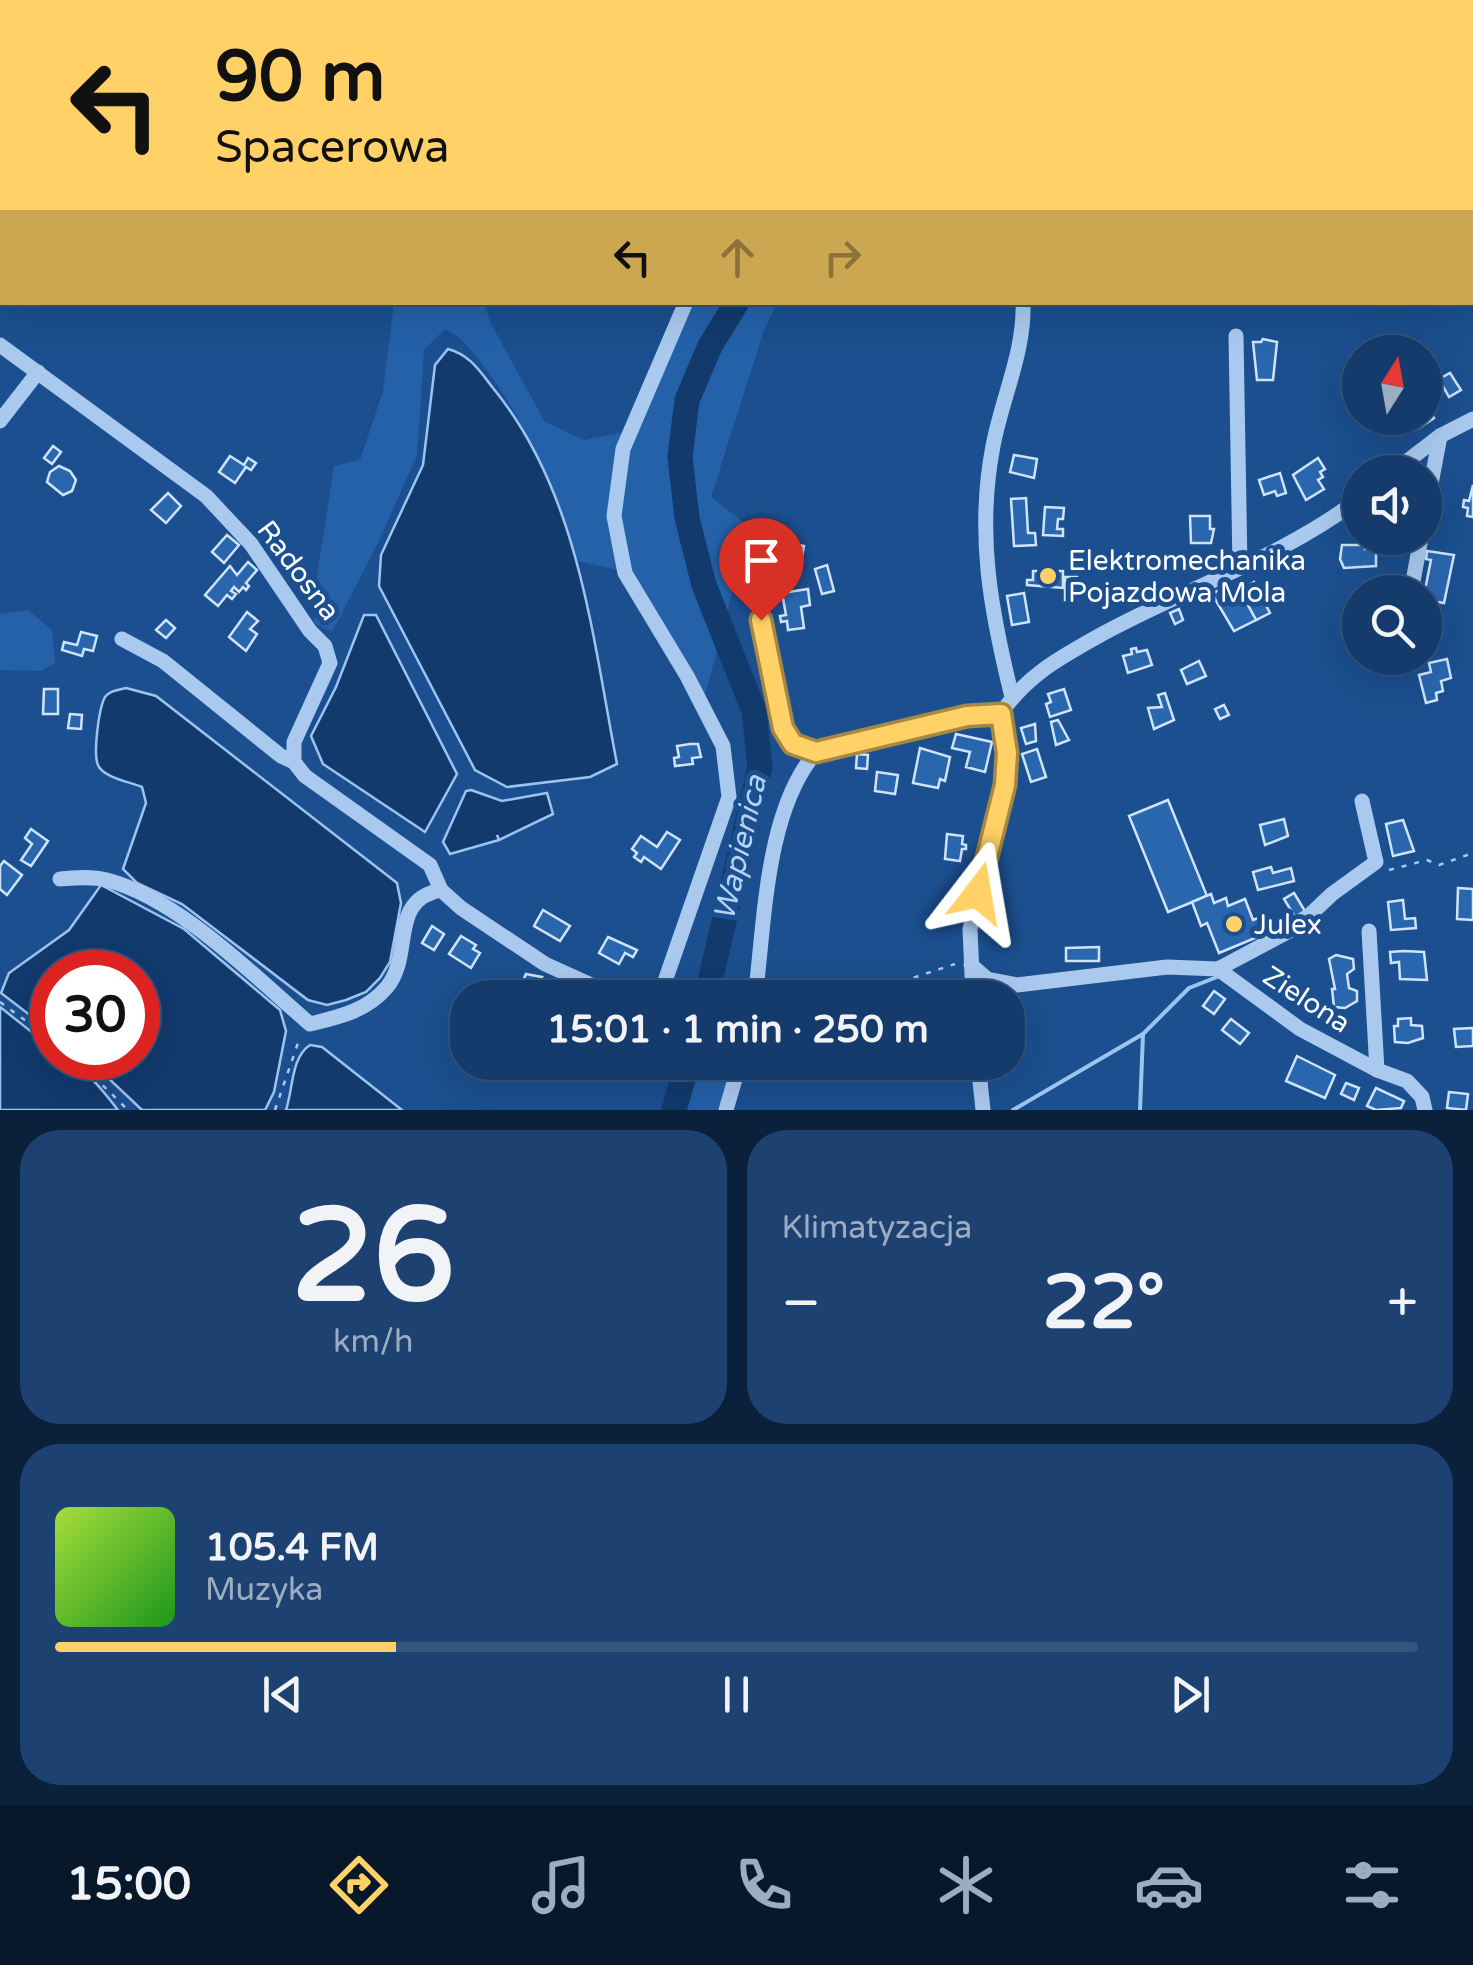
<!DOCTYPE html>
<html lang="pl">
<meta charset="utf-8">
<style>
:root{--surface:#143b6b;--page:#1d4271;--text:#f1f3f6;--muted:#9dadc1;--line:#33557e;--accent:#ffd166}
body{margin:0;font-family:"Varela Round",sans-serif;background:var(--page);color:var(--text);height:100vh;display:flex;flex-direction:column;font-size:38px;white-space:nowrap}
*{box-sizing:border-box;margin:0}
p{font-size:32px;color:var(--muted)}
.icon{flex:none;width:55px;height:55px;fill:none;stroke:currentColor;stroke-width:2;stroke-linecap:round;stroke-linejoin:round}
.map{position:relative;height:1110px;overflow:hidden}
.details{display:flex;flex-direction:column;gap:20px;padding:20px;background:#0b203b;flex:1}
.details>*{flex:none}
.top-card{position:absolute;left:0px;top:0px;width:1475px;height:305px;box-shadow:0 10px 40px #0002,0 0 0 2px var(--line);background:#ffd166;color:#111;overflow:hidden}
.needle{width:65px;rotate:11deg}
.fabs{position:absolute;left:1342px;top:335px;display:grid;gap:20px}
.fabs a{display:grid;place-items:center;width:100px;height:100px;border-radius:50%;background:var(--surface);box-shadow:0 10px 40px #0002,0 0 0 2px var(--line);font-size:50px}
.speed{position:absolute;left:30px;top:950px;display:flex;gap:20px;font-size:50px;font-weight:700;text-align:center}
.speed>*{display:grid;place-content:center;width:130px;height:130px;border-radius:50%;background:var(--surface);box-shadow:0 10px 40px #0002,0 0 0 2px var(--line);line-height:1}
.speed .limit{border:15px solid #d22;background:#fff;color:#111}
.pin{position:absolute;display:grid;place-items:center;width:85px;height:85px;color:#fff;margin:-102px -42px;border-radius:50% 50% 50% 0;rotate:-45deg;box-shadow:0 0 10px #0007}
.pin .icon{rotate:45deg}
.me{position:absolute;width:110px;margin:-55px;rotate:14deg;stroke-linejoin:round;filter:drop-shadow(0 0 8px #0008)}
.turn{display:flex;align-items:center;gap:35px;height:210px;padding:0 50px;font-size:45px}
.turn .icon{width:130px;height:130px;stroke-width:2.5}
.turn b{display:block;font-size:70px;line-height:85px}
.lanes{display:flex;align-items:center;height:95px;padding:0 50px;background:#0003;justify-content:center;gap:50px;direction:ltr}
.lanes .off{opacity:.35}
.big{font-size:75px;font-weight:700;line-height:1.1}
.details .widget{flex:1;display:flex;flex-direction:column;justify-content:center;gap:15px;min-width:0;padding:0 35px;border-radius:40px;background:var(--page)}
.details .dial{align-items:center;gap:0}
.dial b{font-size:130px;line-height:1}
.song{display:flex;align-items:center;gap:30px}
.cover{width:120px;height:120px;border-radius:15px;background:linear-gradient(135deg,hsl(80 70% 55%),hsl(120 70% 35%))}
.played{height:10px;border-radius:5px;background:linear-gradient(90deg,var(--accent) 25%,var(--line) 25%)}
.keys{display:flex;justify-content:space-around;direction:ltr}
.heat{display:flex;justify-content:space-between;align-items:center;font-size:55px;direction:ltr}
.details .tiles{flex:1;display:grid;gap:20px;grid-template-columns:1fr 1fr}
.widget:last-child{grid-column:span 2}
.trip{position:absolute;left:450px;top:980px;width:575px;height:100px;border-radius:40px;background:var(--surface);box-shadow:0 10px 40px #0002,0 0 0 2px var(--line);font-weight:700;line-height:100px;text-align:center}
.menu{display:flex;height:160px;justify-content:space-around;align-items:center;background:#08182b;color:var(--muted)}
.menu .icon{width:70px;height:70px}
.menu .active{color:var(--accent)}
.menu b{font-size:45px;color:var(--text)}
.map>svg:first-child{display:block}
.green{fill:#2461a8}
.water{fill:#123a6d;stroke:#9cc4f0;stroke-width:2.5}
.lines{fill:none;stroke-linecap:round;stroke-linejoin:round}
.stream{stroke:#9cc4f0;stroke-width:4}
.river{stroke:#123a6d;stroke-width:25}
.building{fill:#2a66ad;stroke:#cfe3fa;stroke-width:2.5}
.path{stroke:#a9c9ee;stroke-width:2.5;stroke-dasharray:5 8;stroke-linecap:butt}
.minor{stroke:#a9c9ee;stroke-width:15}
.route-casing{stroke:#a68842;stroke-width:25}
.route{stroke:#ffd166;stroke-width:18}
.poi-dot{fill:#ffd166;stroke:#1b4f8f;stroke-width:4}
.labels{text-anchor:middle;stroke-width:10;stroke-linejoin:round;paint-order:stroke}
.poi-label{font-size:28px;fill:#fff;stroke:#1b4f8f;text-anchor:start}
.street-label{font-size:28px;fill:#fff;stroke:#1b4f8f}
.water-label{font-size:30px;font-style:italic;fill:#b5d3f5;stroke:#1b4f8f}
</style>
<div class="map">
<svg width="1473" height="1110" viewBox="0 0 1473 1110">
<rect width="100%" height="100%" fill="#1b4f8f"/>
<g class="green">
<path d="M1295,0H1456L1458,2H1288Z"/>
<path d="M394,303H485L490,322L545,422L584,440L640,429L692,303H777L764,330L711,497L755,531L732,593L705,696L632,573L578,561C552,490 533,433 488,372C474,353 465,339 445,329L424,350L417,455L377,545L332,632L314,623L316,583L334,466L360,460L383,391Z"/>
<path d="M28,610L52,630L55,663L40,671L0,670V614Z"/>
<path d="M700,1063H736L723,1110H683Z"/>
</g>
<g class="water">
<path d="M448,349C470,355 479,370 493,388C579,493 592,635 617,764L590,777L507,787L475,770L379,586L381,555L423,465L435,365Z"/>
<path d="M364,615H376L457,774L425,832L323,764L311,736L336,687Z"/>
<path d="M126,688L156,696L397,883L401,903L390,962L380,978L366,992L346,1000L327,1005L308,1000L182,904L137,883L123,869L146,803L142,787C130,782 106,778 99,767C92,757 99,708 105,697C110,690 119,690 126,688Z"/>
<path d="M471,790L502,801L547,793L553,814L499,840L450,854L443,842L466,791Z"/>
<path d="M101,885L184,929L280,1010L286,1031L274,1092L265,1110H142L87,1058H138V972H52V1032L1,993L9,973L69,930Z"/>
<path d="M0,1007L52,1048V1058C80,1058 102,1090 118,1110H0Z"/>
<path d="M310,1045L322,1047L402,1110H286C293,1090 291,1057 310,1045Z"/>
</g>
<g class="lines">
<g class="stream">
<path d="M1013,1110L1143,1034L1189,988L1217,977"/>
<path d="M1140,1110L1143,1034"/>
</g>
<g class="river">
<path d="M844,2L845,0"/>
<path d="M706,998L760,767L754,711L704,585L687,518L680,457L687,400L710,346L737,302"/>
<path d="M674,1110L688,1062"/>
</g>
</g>
<g class="building">
<path d="M1263,339L1277,342L1273,380H1257L1253,342H1261Z"/>
<path d="M1450,373L1461,390L1449,397L1439,379Z"/>
<path d="M1425,403L1434,418L1419,428L1416,423L1412,425L1408,419L1411,418H1425Z"/>
<path d="M53,446L61,452L52,464L44,458Z"/>
<path d="M1014,455L1037,459L1034,478L1010,472Z"/>
<path d="M230,456L244,465L248,458L256,463L251,470L246,467L235,483L219,472Z"/>
<path d="M1318,458L1325,469L1320,472L1323,477L1318,480L1324,489L1306,500L1293,475Z"/>
<path d="M59,466L70,471L76,480L72,491L63,495L47,482L50,472Z"/>
<path d="M1280,473L1286,493L1277,496L1275,491L1264,495L1259,480Z"/>
<path d="M1473,485V517L1467,516L1468,508L1463,507L1464,500L1469,501Z"/>
<path d="M168,493L181,506L166,523L151,510Z"/>
<path d="M1026,498L1028,533H1035L1036,545L1014,546L1011,499Z"/>
<path d="M1045,507L1064,508L1063,519H1058L1057,529H1063V536L1043,535Z"/>
<path d="M1190,516H1210V529H1214L1211,543H1191Z"/>
<path d="M227,535L239,545L224,563L212,552Z"/>
<path d="M789,543L804,546L799,574L784,572Z"/>
<path d="M1342,545H1365V549H1376V566L1344,568L1340,559Z"/>
<path d="M1427,551L1454,555L1444,603L1425,600V592H1419L1420,589L1425,590L1431,560L1426,559Z"/>
<path d="M248,562L257,570L246,583L249,586L246,590L243,587L239,592L234,587L231,591L236,594L232,599L227,595L218,606L205,595L230,566L237,575Z"/>
<path d="M827,565L834,591L822,594L815,569Z"/>
<path d="M1033,571H1063V588L1027,585V580H1033Z"/>
<rect x="1065" y="577" width="12" height="23"/>
<path d="M1254,582L1270,613L1256,620L1247,604L1255,600L1248,586Z"/>
<path d="M1228,585L1235,600L1243,596L1256,620L1234,631L1212,594Z"/>
<path d="M808,589L810,605L801,607L804,628L788,630L787,621L781,622L780,616L786,615L782,593Z"/>
<path d="M1024,593L1029,622L1012,625L1007,596Z"/>
<path d="M1179,609L1183,620L1175,624L1170,613Z"/>
<path d="M247,612L258,621L250,629L257,634L246,651L229,637Z"/>
<path d="M166,620L175,628L166,638L156,630Z"/>
<path d="M81,632L97,636L93,651L84,649L82,656L62,650L64,642L77,645Z"/>
<path d="M1136,648L1137,652L1147,650L1152,665L1128,673L1123,656L1132,654L1131,649Z"/>
<path d="M1447,659L1451,678L1441,681L1443,691L1436,693L1437,700L1426,703L1419,675L1431,672L1429,663Z"/>
<path d="M1199,661L1206,676L1187,684L1181,670Z"/>
<path d="M44,689H58V714H43Z"/>
<path d="M1064,689L1071,710L1050,717L1046,704L1051,702L1048,694Z"/>
<path d="M1165,693L1174,720L1154,729L1148,708L1162,707L1158,695Z"/>
<path d="M1224,705L1229,715L1220,719L1215,709Z"/>
<path d="M70,714L82,715L81,729L68,728Z"/>
<path d="M1058,720L1069,740L1056,745L1051,722Z"/>
<path d="M1035,724L1036,741L1026,744L1021,728Z"/>
<path d="M956,734L992,742L985,772L966,767L970,752L952,748Z"/>
<path d="M690,744H698L701,757L692,758L693,764L675,766L674,758L679,757L677,746Z"/>
<path d="M920,748L950,757L945,781L940,779L938,788L913,783Z"/>
<path d="M1037,749L1046,777L1031,782L1022,754Z"/>
<path d="M857,754L868,755L867,769L856,768Z"/>
<path d="M877,772L898,775L895,794L875,791Z"/>
<path d="M1168,800L1207,896L1168,912L1129,816Z"/>
<path d="M1284,819L1288,836L1265,845L1260,825Z"/>
<path d="M1403,820L1414,851L1393,856L1386,824Z"/>
<path d="M31,829L48,841L31,866L21,860L32,844L25,838Z"/>
<path d="M667,832L680,840L661,869L644,857L641,862L634,857L637,853L632,849L641,836L657,847Z"/>
<path d="M947,834L963,836L962,844L966,845V849H962L960,861L945,859Z"/>
<path d="M4,861L22,875L7,895L0,889V866Z"/>
<path d="M1271,867L1273,873L1291,868L1294,881L1258,890L1253,872Z"/>
<path d="M1458,888L1473,889V920L1457,919Z"/>
<path d="M1294,893L1305,911L1295,917L1284,899Z"/>
<path d="M1211,894L1214,903L1226,898L1228,906L1245,899L1253,920L1258,918L1260,936L1219,953L1207,923L1201,926L1192,902Z"/>
<path d="M1403,900L1405,919L1415,918L1416,928L1391,930L1388,902Z"/>
<path d="M543,910L570,926L560,941L534,926Z"/>
<path d="M432,926L444,934L434,950L422,943Z"/>
<path d="M461,936L476,945L473,949L480,953L471,968L449,954Z"/>
<path d="M608,937L637,950L633,957L625,953L619,964L599,953Z"/>
<path d="M1099,947V961H1066V948Z"/>
<path d="M1404,951L1424,952L1427,980L1400,979L1399,962L1391,963L1390,952Z"/>
<path d="M1336,955L1353,959L1354,969L1347,974L1349,988L1357,991V1001L1345,1008L1334,1007L1332,989H1335L1329,959Z"/>
<path d="M526,974L542,977L540,981L544,983L537,998L518,991Z"/>
<path d="M1214,991L1225,999L1214,1014L1203,1006Z"/>
<path d="M1411,1018V1025L1422,1026L1423,1038L1408,1043L1395,1042L1394,1026H1398V1019Z"/>
<path d="M1231,1019L1249,1033L1240,1044L1222,1030Z"/>
<path d="M1473,1028V1046L1456,1047L1454,1029Z"/>
<path d="M1297,1056L1335,1075L1325,1098L1286,1081Z"/>
<path d="M1346,1083L1359,1088L1354,1100L1341,1094Z"/>
<path d="M1376,1088L1404,1101L1401,1108L1376,1110L1367,1106Z"/>
<path d="M1449,1092L1468,1094L1466,1110L1447,1108Z"/>
</g>
<g class="lines">
<g class="path">
<path d="M497,835L499,840"/>
<path d="M1389,870L1427,860L1439,865L1473,853"/>
<path d="M677,987L725,998"/>
<path d="M852,998L955,964"/>
<path d="M0,1002L52,1040"/>
<path d="M75,1058L128,1110"/>
<path d="M275,1110L300,1037"/>
</g>
<g class="minor">
<path d="M682,0L683,2"/>
<path d="M1469,0L1471,2"/>
<path d="M1251,2L1260,0"/>
<path d="M0,37L2,39"/>
<path d="M1236,336L1240,567"/>
<path d="M0,345L206,496L251,544L310,631L325,646L330,663L294,742V762L305,776L430,865L441,890L461,908L545,964L620,998"/>
<path d="M0,421L38,372"/>
<path d="M1393,472L1440,436L1473,419"/>
<path d="M1425,516L1440,436"/>
<path d="M1411,592L1421,538"/>
<path d="M761,620L783,727L793,744L816,752"/>
<path d="M122,639L163,661L281,756L294,762"/>
<path d="M1012,697C991,612 976,534 993,446C1002,398 1025,351 1023,302"/>
<path d="M60,879C75,878 91,876 107,880C179,899 254,976 310,1024C339,1017 367,1011 387,987C414,954 388,900 441,890"/>
<path d="M1369,931L1377,1070"/>
<path d="M971,965L987,979L1017,985L1167,967L1218,969L1300,1029L1377,1070L1407,1081L1422,1097L1425,1110"/>
<path d="M1218,969L1297,927L1332,894L1376,862L1362,801"/>
<path d="M630,998L656,993L664,984L729,797L723,746L687,676L625,573L614,516L623,449L686,302"/>
<path d="M755,998C765,921 765,812 816,752L967,716L1001,713C1027,676 1056,660 1095,638C1182,589 1281,559 1360,498"/>
<path d="M973,998L970,929L1005,785L1007,753L1001,713"/>
<path d="M978,1062L983,1110"/>
<path d="M726,1110L740,1062"/>
</g>
</g>
<g class="lines">
<defs>
<path id="route" d="M761,620L783,728L793,744L816,752L967,716L1001,714L1007,753L1005,785L978,893"/>
</defs>
<use href="#route" class="route-casing"/>
<use href="#route" class="route"/>
</g>
<g class="poi-dot">
<circle cx="1048" cy="576" r="10"/>
<circle cx="1234" cy="924" r="10"/>
</g>
<g class="labels">
<g class="poi-label">
<text x="1068" y="570">Elektromechanika<tspan x="1068" dy="32">Pojazdowa Mola</tspan></text>
<text x="1254" y="934">Julex</text>
</g>
<g class="street-label">
<text transform="translate(299 570) rotate(53)" y="10">Radosna</text>
<text transform="translate(1307 999) rotate(33)" y="10">Zielona</text>
</g>
<g class="water-label">
<text transform="translate(740 848) rotate(-77)" y="10">Wapienica</text>
</g>
</g>
</svg>
<div class="fabs">
<a><svg class="needle" viewBox="-14 -14 28 28"><path d="M0-13l5 13h-10z" fill="#e53935"/><path d="M0 13l5-13h-10z" fill="#9dadc1"/></svg></a>
<a><svg class="icon" aria-label="sound" viewBox="0 0 24 24"><path d="M4 9h4l5-4v14l-5-4H4zM17 9q2 3 0 6"/></svg></a>
<a><svg class="icon" aria-label="search" viewBox="0 0 24 24"><circle cx="10" cy="10" r="6"/><path d="M15 15l6 6"/></svg></a>
</div>
<div class="speed"><div class="limit">30</div></div>
<div class="pin" style="left:761px;top:620px;background:#d93025"><svg class="icon" aria-label="arrive" viewBox="0 0 24 24"><path d="M6 21V4h12l-3 4 3 4H6"/></svg></div>
<svg class="me" style="left:978px;top:893px" viewBox="-20 -20 40 40"><path d="M0-17L14 15 0 8-14 15z" fill="#ffd166" stroke="#fff" stroke-width="4"/></svg>
<div class="trip">15:01 · 1 min · 250 m</div>
<div class="top-card">
<div class="turn"><svg class="icon" aria-label="left" viewBox="0 0 24 24"><path d="M17 20v-9H6M10 6l-5 5 5 5"/></svg><div><b>90 m</b>Spacerowa</div></div>
<div class="lanes"><svg class="icon" aria-label="left" viewBox="0 0 24 24"><path d="M17 20v-9H6M10 6l-5 5 5 5"/></svg><svg class="icon off" aria-label="ahead" viewBox="0 0 24 24"><path d="M12 20V5M6 11l6-6 6 6"/></svg><svg class="icon off" aria-label="right" viewBox="0 0 24 24"><path d="M7 20v-9h11M14 6l5 5-5 5"/></svg></div>
</div>
</div>
<section class="details">
<div class="tiles">
<div class="widget dial"><b>26</b><p>km/h</p></div>
<div class="widget"><p>Klimatyzacja</p>
<div class="heat"><a>−</a><b class="big">22°</b><a>+</a></div>
</div>
<div class="widget">
<div class="song"><i class="cover"></i><div><b>105.4 FM</b><p>Muzyka</p></div></div>
<div class="played"></div>
<div class="keys"><svg class="icon" aria-label="previous" viewBox="0 0 24 24"><path d="M18 5L8 12l10 7zM5 5v14"/></svg><svg class="icon" aria-label="pause" viewBox="0 0 24 24"><path d="M8 5v14M16 5v14"/></svg><svg class="icon" aria-label="next" viewBox="0 0 24 24"><path d="M6 5l10 7-10 7zM19 5v14"/></svg></div>
</div>
</div>
</section>
<nav class="menu">
<b>15:00</b>
<svg class="icon active" aria-label="directions" viewBox="0 0 24 24"><path d="M12 3l9 9-9 9-9-9zM9 14v-3h6M13 9l2 2-2 2"/></svg>
<svg class="icon" aria-label="music" viewBox="0 0 24 24"><path d="M9 18V5l10-2v13"/><circle cx="6" cy="18" r="3"/><circle cx="16" cy="16" r="3"/></svg>
<svg class="icon" aria-label="phone" viewBox="0 0 24 24"><path d="M5 4h4l2 5-3 2q2 4 5 5l2-3 5 2v4C11 20 4 13 5 4z"/></svg>
<svg class="icon" aria-label="climate" viewBox="0 0 24 24"><path d="M12 3v18M4 7l16 10M4 17L20 7"/></svg>
<svg class="icon" aria-label="car" viewBox="0 0 24 24"><path d="M5 17H2v-5l4-1 3-4h7l3 4 3 1v5h-3M9 17h6M6 11h13"/><circle cx="7" cy="17" r="2"/><circle cx="17" cy="17" r="2"/></svg>
<svg class="icon" aria-label="filters" viewBox="0 0 24 24"><path d="M4 7h16M4 17h16"/><circle cx="9" cy="7" r="2"/><circle cx="15" cy="17" r="2"/></svg>
</nav>
